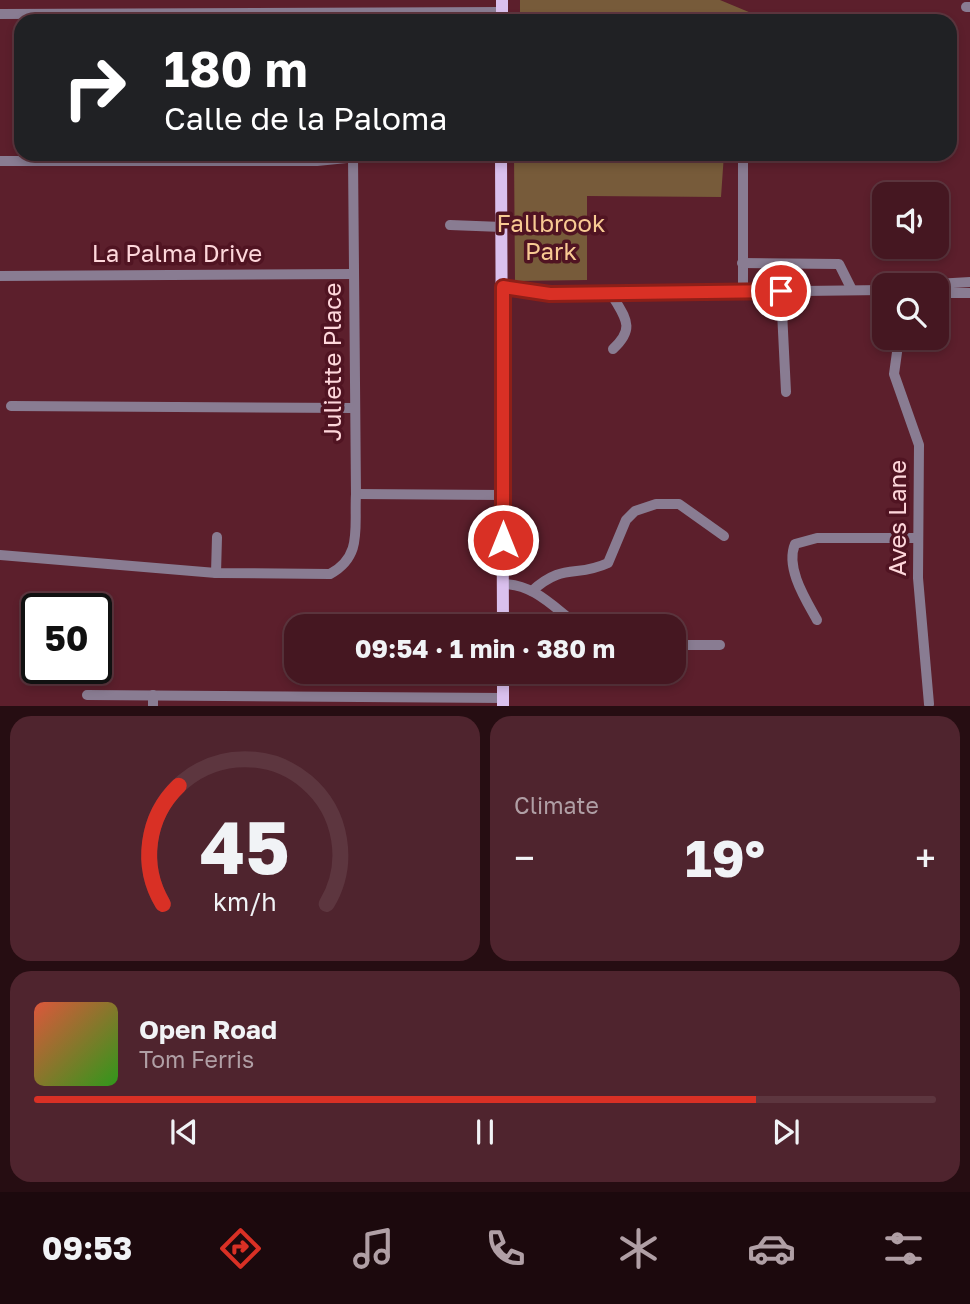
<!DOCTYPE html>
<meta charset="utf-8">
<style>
:root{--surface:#451721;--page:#4f242e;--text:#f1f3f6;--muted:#b09fa5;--line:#5d363f;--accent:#d93025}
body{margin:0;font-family:"Golos Text",sans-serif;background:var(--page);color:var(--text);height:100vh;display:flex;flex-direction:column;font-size:26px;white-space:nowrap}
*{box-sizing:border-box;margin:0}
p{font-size:23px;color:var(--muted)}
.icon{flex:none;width:38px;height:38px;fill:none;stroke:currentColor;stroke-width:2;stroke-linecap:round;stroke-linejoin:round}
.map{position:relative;height:706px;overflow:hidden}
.side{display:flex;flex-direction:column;gap:10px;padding:10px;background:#260d12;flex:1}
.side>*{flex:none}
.hud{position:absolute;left:14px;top:14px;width:943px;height:147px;border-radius:21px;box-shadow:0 4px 10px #0003,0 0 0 2px var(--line);background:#202124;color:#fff;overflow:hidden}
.controls{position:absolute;left:872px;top:182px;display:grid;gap:14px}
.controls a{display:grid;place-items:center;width:77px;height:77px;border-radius:14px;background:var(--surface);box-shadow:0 4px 10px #0003,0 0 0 2px var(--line);font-size:35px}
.speed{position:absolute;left:21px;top:593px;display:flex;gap:14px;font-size:35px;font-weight:700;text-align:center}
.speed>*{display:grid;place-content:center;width:91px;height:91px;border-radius:50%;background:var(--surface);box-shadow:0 4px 10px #0003,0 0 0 2px var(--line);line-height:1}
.speed .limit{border:4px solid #111;border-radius:10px;background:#fff;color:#111}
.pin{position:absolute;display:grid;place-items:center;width:60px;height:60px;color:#fff;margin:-30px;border:4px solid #fff;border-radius:50%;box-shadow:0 2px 7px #0007}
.me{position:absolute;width:77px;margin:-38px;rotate:0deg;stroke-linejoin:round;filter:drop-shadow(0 0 5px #0008)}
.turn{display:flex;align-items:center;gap:24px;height:147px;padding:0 35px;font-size:32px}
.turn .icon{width:91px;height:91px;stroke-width:2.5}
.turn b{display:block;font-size:49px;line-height:60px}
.big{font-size:52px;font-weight:700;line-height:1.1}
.side .card{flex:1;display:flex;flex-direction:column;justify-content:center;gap:10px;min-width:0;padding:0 24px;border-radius:21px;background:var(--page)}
.side .dial{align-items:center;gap:0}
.dial svg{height:182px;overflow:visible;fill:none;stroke:var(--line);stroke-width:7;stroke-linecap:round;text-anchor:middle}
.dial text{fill:var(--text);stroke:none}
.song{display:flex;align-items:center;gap:21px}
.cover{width:84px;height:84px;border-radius:10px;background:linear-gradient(135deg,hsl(10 70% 55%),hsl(110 70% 35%))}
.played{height:7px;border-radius:4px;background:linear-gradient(90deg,var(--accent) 80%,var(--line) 80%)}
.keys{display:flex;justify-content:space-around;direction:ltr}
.heat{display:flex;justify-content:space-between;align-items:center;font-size:38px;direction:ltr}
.side .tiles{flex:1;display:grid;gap:10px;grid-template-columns:1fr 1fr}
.card:last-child{grid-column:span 2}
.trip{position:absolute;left:284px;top:614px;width:402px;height:70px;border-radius:21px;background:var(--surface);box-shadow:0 4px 10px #0003,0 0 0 2px var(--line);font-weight:700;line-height:70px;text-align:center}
.menu{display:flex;height:112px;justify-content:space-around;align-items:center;background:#1c090d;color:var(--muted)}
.menu .icon{width:49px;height:49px}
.menu .current{color:var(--accent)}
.menu b{font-size:32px;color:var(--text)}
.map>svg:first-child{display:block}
.green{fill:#775b3a}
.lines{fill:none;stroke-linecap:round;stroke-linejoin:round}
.minor{stroke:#897c92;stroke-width:10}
.major{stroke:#dac0ed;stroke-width:12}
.route-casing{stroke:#8d1f18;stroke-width:18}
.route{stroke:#d93025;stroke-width:12}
.labels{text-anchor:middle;stroke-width:7;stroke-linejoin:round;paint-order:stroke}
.park-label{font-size:24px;fill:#f8ca93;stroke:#501422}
.street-label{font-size:24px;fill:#fed7db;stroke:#501422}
</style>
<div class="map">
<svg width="970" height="706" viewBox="0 0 970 706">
<rect width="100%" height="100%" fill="#5c1f2c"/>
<g class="green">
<path d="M520,0H720L756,15L822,14V21H520Z"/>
<path d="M514,154H724L721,197L587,196V280L515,281Z"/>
</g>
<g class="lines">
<g class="minor">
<path d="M966,7H970"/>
<path d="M0,14L502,12"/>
<path d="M743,154V291"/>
<path d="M0,161H317L386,154"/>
<path d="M450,225L502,227"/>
<path d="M742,263L839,264L852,290"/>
<path d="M0,276L354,274"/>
<path d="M919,285L970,282"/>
<path d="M503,287L550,294L884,290"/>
<path d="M781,291L786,392"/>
<path d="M611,293C624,317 637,327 613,349"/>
<path d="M936,293H970"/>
<path d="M899,338L894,374L919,445L918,578L929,704"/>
<path d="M11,406L354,408"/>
<path d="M356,494L502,495"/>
<path d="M0,555L216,573L330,574C363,556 354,528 356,494L353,157"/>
<path d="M216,573L217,537"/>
<path d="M503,584C535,584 555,609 579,626"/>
<path d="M532,591C564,562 576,578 608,563L626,520L635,511L656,504H679L724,536"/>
<path d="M817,620C806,600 785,568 795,544L817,538H918"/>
<path d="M674,645H720"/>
<path d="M87,695L503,698"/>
<path d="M153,706V695"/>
</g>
<g class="major">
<path d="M502,21V0"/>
<path d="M501,154L503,626"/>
<path d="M503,706V672"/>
</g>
</g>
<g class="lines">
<defs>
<path id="route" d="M503,540V287L550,294L781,291"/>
</defs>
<use href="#route" class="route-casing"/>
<use href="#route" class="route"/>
</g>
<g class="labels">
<g class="park-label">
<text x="551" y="232">Fallbrook<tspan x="551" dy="28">Park</tspan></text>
</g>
<g class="street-label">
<text x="177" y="262">La Palma Drive</text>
<text transform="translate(333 362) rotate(-90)" y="8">Juliette Place</text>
<text transform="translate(898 518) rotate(-90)" y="8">Aves Lane</text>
</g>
</g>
</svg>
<div class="controls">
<a><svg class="icon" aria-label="sound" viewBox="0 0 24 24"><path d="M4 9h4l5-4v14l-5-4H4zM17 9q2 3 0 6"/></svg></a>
<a><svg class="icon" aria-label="search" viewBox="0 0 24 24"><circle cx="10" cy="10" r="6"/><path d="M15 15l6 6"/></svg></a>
</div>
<div class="speed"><div class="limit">50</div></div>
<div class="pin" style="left:781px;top:291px;background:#d93025"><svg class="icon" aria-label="arrive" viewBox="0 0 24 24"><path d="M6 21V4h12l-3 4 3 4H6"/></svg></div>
<svg class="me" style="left:503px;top:540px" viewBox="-20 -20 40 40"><circle r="17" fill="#d93025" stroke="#fff" stroke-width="3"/><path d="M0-11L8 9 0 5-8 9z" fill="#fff"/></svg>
<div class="trip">09:54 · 1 min · 380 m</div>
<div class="hud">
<div class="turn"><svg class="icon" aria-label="right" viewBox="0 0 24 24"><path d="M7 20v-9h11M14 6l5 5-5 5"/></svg><div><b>180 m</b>Calle de la Paloma</div></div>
</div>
</div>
<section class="side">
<div class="tiles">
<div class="card dial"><svg viewBox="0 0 100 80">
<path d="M14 69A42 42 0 1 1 86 69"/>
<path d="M14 69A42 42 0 0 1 21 17" stroke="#d93025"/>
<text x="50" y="56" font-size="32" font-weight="700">45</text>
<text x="50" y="72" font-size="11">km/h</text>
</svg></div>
<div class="card"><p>Climate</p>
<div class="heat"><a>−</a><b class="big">19°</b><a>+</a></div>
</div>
<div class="card">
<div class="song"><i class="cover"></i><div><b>Open Road</b><p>Tom Ferris</p></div></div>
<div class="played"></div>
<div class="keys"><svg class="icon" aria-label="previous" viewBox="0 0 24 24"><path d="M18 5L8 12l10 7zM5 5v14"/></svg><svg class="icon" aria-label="pause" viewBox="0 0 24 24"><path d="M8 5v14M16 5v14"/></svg><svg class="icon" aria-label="next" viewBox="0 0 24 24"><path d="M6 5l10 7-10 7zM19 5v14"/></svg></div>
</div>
</div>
</section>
<nav class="menu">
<b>09:53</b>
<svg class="icon current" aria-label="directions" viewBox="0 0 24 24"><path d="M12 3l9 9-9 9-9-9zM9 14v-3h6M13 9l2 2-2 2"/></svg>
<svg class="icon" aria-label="music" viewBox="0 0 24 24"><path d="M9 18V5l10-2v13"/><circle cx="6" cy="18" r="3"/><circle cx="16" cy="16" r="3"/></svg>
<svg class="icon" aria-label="phone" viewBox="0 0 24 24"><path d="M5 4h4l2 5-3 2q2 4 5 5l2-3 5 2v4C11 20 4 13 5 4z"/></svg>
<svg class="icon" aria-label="climate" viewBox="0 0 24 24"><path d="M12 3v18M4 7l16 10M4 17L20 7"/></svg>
<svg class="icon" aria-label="car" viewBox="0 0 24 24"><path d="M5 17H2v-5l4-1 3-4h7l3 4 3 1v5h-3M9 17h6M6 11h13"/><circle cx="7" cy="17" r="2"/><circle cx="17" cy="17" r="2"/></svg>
<svg class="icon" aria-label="filters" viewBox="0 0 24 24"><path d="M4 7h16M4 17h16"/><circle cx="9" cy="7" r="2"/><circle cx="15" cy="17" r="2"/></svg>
</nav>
